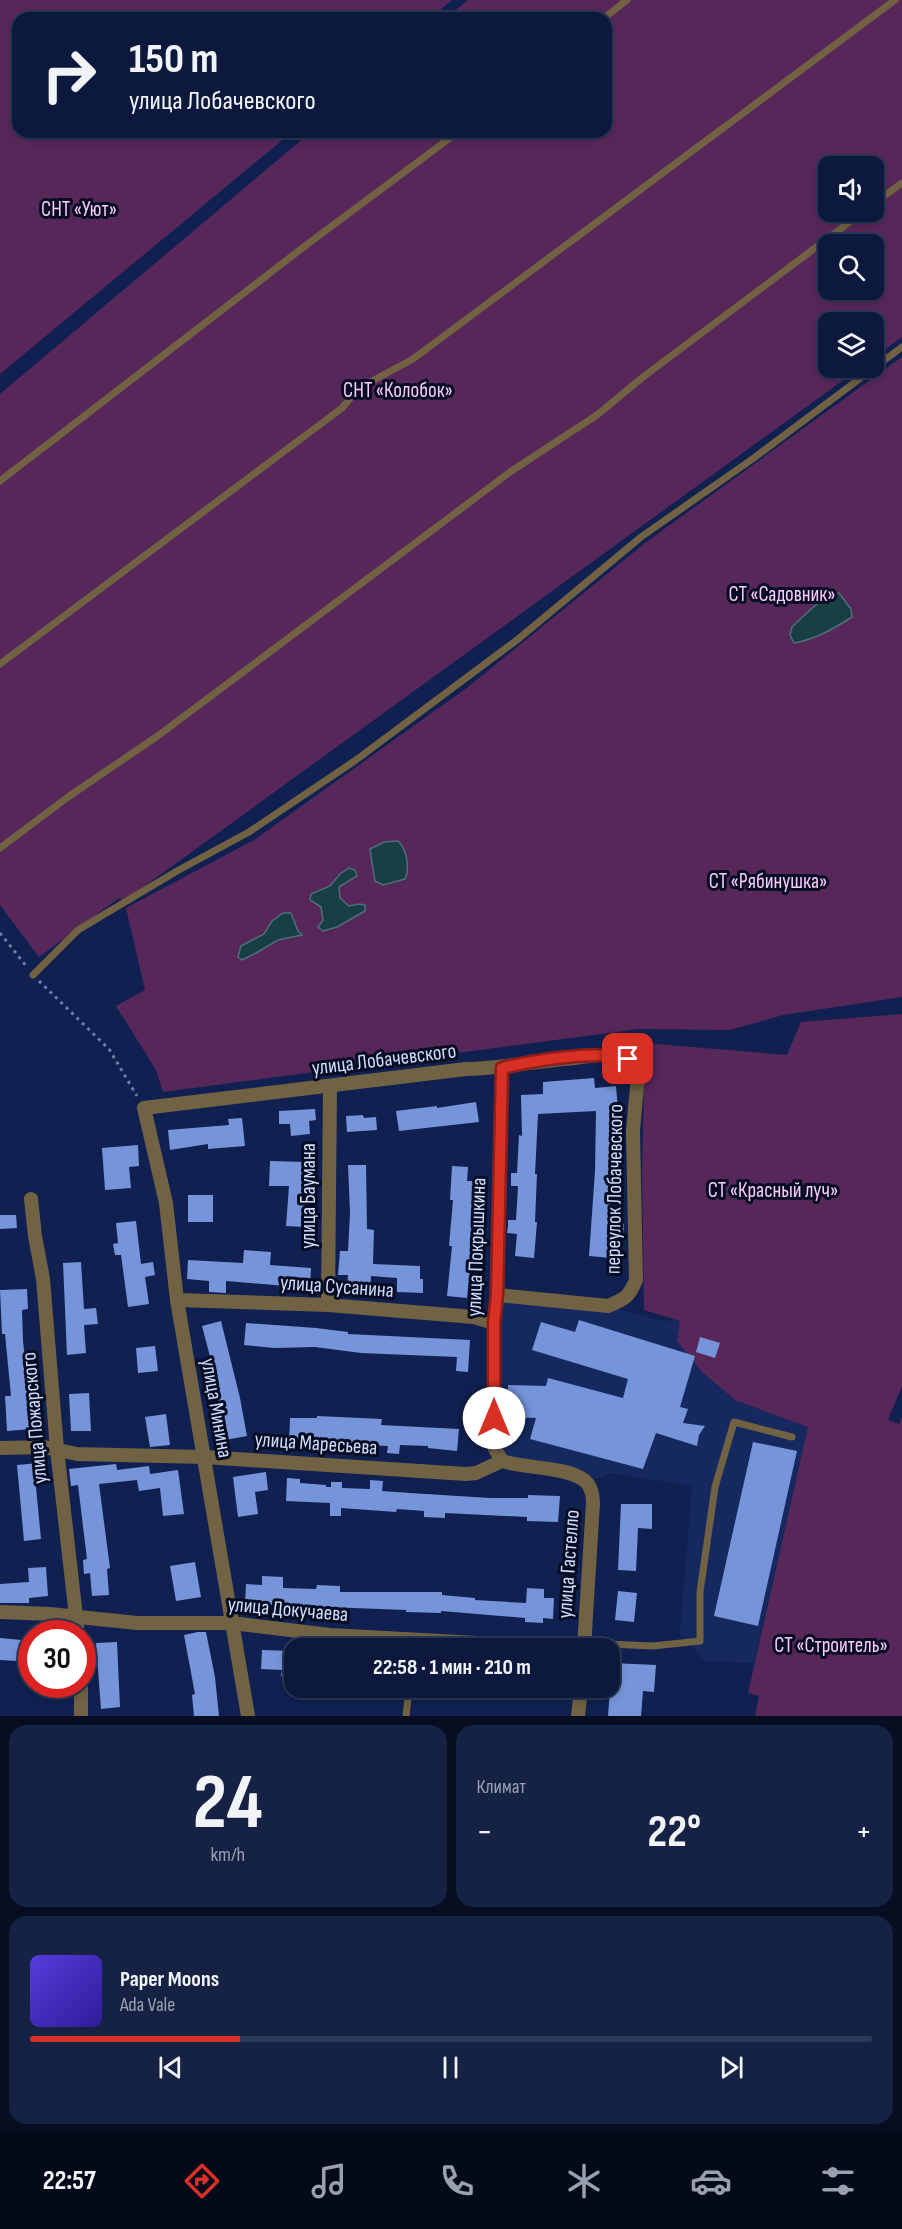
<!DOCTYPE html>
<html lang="ru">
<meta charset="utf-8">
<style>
:root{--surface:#0c193d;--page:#152244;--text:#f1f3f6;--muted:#9aa0b0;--line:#2c3857;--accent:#d93025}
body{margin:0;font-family:"Sofia Sans Condensed",sans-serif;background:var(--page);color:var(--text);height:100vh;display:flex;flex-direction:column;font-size:22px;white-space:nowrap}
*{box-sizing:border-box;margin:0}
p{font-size:20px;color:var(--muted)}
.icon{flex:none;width:33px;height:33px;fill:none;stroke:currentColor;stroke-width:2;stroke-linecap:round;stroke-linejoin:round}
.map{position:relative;height:1716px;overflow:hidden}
.drawer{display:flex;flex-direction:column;gap:9px;padding:9px;background:#070e22;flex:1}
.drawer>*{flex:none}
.hud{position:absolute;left:12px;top:12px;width:600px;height:126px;border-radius:18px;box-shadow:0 3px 9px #0003,0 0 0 2px var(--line);background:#0c193d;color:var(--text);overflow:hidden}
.controls{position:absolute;left:818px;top:156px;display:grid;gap:12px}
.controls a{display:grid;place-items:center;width:66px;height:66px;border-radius:12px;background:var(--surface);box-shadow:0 3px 9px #0003,0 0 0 2px var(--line);font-size:30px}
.speed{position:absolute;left:18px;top:1620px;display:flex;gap:12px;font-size:30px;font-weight:700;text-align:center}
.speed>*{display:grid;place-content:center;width:78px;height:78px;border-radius:50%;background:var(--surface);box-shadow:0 3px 9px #0003,0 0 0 2px var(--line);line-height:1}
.speed .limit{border:9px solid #d22;background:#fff;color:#111}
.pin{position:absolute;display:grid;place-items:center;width:51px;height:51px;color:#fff;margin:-26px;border-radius:12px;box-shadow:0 3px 9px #0006}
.me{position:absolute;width:66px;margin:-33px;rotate:0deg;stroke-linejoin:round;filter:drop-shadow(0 0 4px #0008)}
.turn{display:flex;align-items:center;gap:21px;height:126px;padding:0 18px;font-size:27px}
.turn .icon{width:78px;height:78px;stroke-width:2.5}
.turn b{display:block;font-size:42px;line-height:51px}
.big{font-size:45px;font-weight:700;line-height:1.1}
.drawer .widget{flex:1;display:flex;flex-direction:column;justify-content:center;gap:9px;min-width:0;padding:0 21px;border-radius:18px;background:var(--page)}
.drawer .dial{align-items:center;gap:0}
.dial b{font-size:78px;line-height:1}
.song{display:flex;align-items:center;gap:18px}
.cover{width:72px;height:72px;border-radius:9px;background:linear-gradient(135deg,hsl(250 70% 55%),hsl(250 70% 35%))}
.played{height:6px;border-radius:3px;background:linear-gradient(90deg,var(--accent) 25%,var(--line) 25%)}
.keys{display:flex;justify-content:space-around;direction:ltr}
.heat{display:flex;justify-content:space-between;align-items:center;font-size:33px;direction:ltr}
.drawer .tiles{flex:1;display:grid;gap:9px;grid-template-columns:1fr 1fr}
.widget:last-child{grid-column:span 2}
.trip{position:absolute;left:284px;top:1638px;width:336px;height:60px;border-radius:18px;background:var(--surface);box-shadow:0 3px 9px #0003,0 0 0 2px var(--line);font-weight:700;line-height:60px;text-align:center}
.tab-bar{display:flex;height:96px;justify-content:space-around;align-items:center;background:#050a18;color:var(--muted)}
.tab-bar .icon{width:42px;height:42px}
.tab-bar .active{color:var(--accent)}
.tab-bar b{font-size:27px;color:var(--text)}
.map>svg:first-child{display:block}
.built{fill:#15295f}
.green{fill:#572759;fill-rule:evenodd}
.water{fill:#183f44;stroke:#4f6e7b;stroke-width:1.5}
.building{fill:#7694da}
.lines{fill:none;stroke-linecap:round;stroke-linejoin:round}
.path{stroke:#6e7ea6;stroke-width:3;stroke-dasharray:3 4.5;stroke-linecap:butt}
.service{stroke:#706243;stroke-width:7}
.minor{stroke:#706243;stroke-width:14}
.route-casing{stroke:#8d1f18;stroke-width:15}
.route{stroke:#d93025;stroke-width:10}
.labels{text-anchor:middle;stroke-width:6;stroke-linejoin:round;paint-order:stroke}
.park-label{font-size:21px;fill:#fbcafb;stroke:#060d22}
.street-label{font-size:21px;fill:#ceddfc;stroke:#060d22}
</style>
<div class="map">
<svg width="902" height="1716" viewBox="0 0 902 1716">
<rect width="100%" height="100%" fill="#102151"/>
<path class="built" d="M497,1295L608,1306L658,1320L670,1321L673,1319L680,1321L734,1400L809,1426L754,1663L705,1661L680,1633L692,1486L611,1473L587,1483L515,1466L494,1441Z"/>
<g class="green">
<path d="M0,0H452L430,18H18V132H292L0,374Z"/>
<path d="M468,0H902V337L873,358V322H828V368H860L124,901L119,898L39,957L0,905V394L311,132H606V18H446ZM828,166H873V212H828ZM828,244H873V290H828Z"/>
<path d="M902,357V997L783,1015L730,1030L639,1029L163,1092L156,1070L116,1006L145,990L126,908L254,840L468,687L645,543Z"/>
<path d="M902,1014V1386L888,1420L899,1424L902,1417V1716H755L759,1696L748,1693L808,1427L735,1400L701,1371L677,1341L680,1321L644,1310L642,1170L645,1043L787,1055L801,1022Z"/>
</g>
<g class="water">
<path d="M839,593L851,609L852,617C833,629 816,639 794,643L790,635L792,627L811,609L829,595Z"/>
<path d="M398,841C407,850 410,868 405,879L383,885L375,881L370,849L384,842Z"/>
<path d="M349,868L355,870L357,876L339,887L340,898L349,906L359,904L365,905V911L337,927L323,931L318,927L323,920L321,907L310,900L311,894L330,886L340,874Z"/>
<path d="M283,913H291L298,931L302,935L278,940L256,953L242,960L238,957L241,946L264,934L272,921Z"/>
</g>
<g class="building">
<path d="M594,1078L595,1088L616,1086L618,1110H615L611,1223L624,1224L623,1238H612L611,1258L589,1256L595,1171L596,1111L538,1114L535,1174H537L535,1222H537L534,1258L515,1256L517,1234L507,1233L508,1226V1220H516L518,1186H511V1173H517L519,1135L522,1136L521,1095L543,1094V1082Z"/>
<path d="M476,1102L479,1122L399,1131L396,1111L437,1106V1108Z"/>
<path d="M315,1109L316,1120L309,1121L310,1134L291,1136L290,1124H279V1111Z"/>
<path d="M363,1115L364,1118L376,1117L377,1130L347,1132L346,1116Z"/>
<path d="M242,1118L245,1146L208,1149V1144L170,1150L168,1130L229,1125L228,1119Z"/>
<path d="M138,1145L139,1166L129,1167L131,1188L105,1190L102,1148Z"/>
<path d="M270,1161L307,1162L305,1227L286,1226L289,1186H269Z"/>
<path d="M348,1165H366L367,1229L374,1230L373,1264L420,1266V1279H423V1293L397,1292V1278L371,1276L370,1290L347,1289L348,1275H338L340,1251H348L350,1213Z"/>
<path d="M452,1166L468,1167L467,1181H474L471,1232L478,1233L476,1248H472L467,1298L447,1296L452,1246H449L453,1200H450Z"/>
<rect x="188" y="1195" width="25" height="27"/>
<path d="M0,1215H16L17,1228L0,1229Z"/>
<path d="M136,1221L141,1264L153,1262L155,1275L145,1277L149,1304L128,1307L121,1255H115L113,1244L118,1243L116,1223Z"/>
<path d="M244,1250L271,1252L270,1265L311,1268L310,1288L226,1281V1293L209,1292V1281L187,1279L188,1260L243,1263Z"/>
<path d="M81,1262L84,1309L96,1308L98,1324L84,1325L86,1353L67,1355L63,1263Z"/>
<path d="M27,1289L28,1309L22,1310L23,1341L29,1395L36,1394L37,1412L31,1413L32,1429L7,1431L5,1396H11L5,1334H2L0,1290Z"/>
<path d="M579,1320L695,1356L680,1407L688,1409L683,1423L705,1426L699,1435L697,1446L656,1433L643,1469L530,1439L536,1418L507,1417L508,1385L546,1386L548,1378L623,1398L628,1379L532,1350L541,1322L575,1332Z"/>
<path d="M221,1321L240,1398L247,1436L225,1440L218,1400L209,1402L206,1389L214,1387L208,1365L212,1364L202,1326Z"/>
<path d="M246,1323L316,1328L348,1332V1334L470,1340L468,1372L456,1371L457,1357L361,1353L315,1347L274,1348L244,1345Z"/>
<path d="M700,1337L720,1343L715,1358L696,1352Z"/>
<path d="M155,1346L158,1371L138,1373L136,1348Z"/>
<path d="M89,1393L91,1431H71L69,1394Z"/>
<path d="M166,1414L170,1445L150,1447L145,1417Z"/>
<path d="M317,1416L382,1419L381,1425L459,1429L457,1451L428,1448V1446L400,1445L399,1454L387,1453L388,1446L364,1445V1453H351V1443L289,1444L290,1418H317Z"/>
<path d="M753,1442L797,1451L758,1626L714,1616Z"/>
<path d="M39,1463V1477H35L41,1539L24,1541L17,1465Z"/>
<path d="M116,1464L117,1470L149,1466L150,1474L178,1470L184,1514L163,1516L160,1488L139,1491L137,1480L99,1484L110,1568L107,1569L109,1595L92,1596L90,1573L84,1574L83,1560L87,1559L78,1485L71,1486L69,1469Z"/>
<path d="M266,1472L268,1490L255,1492L258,1514L238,1517L233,1477Z"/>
<path d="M287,1478L300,1479V1483L326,1485V1487H331V1482H342V1488L370,1489V1480L383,1481L382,1491L410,1493L490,1498H528V1495L560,1496L558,1522L527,1521V1517L445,1513V1518L424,1517V1511L397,1509L396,1512L341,1508V1516H330V1503L286,1501Z"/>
<path d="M621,1504H652V1529L638,1528L636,1571L618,1570Z"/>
<path d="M195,1562L201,1597L176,1601L170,1566Z"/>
<path d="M46,1567L48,1596L29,1598V1603H0V1584L29,1582L28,1568Z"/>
<path d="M262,1576L283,1577V1588L316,1589L317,1585L340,1586V1592H442V1595L475,1598V1600L526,1603L527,1588L544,1589V1598H554L553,1619L543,1618V1623L525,1622V1618L441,1611V1613L406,1612V1610L245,1604L246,1584L262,1585Z"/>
<path d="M618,1591L637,1593L634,1622L615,1620Z"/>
<path d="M198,1632H206L215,1677L219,1716H194L192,1695L195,1694L184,1635Z"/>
<path d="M0,1638L32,1641V1652H18V1661L0,1660Z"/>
<path d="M117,1642L120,1707L101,1709L96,1643Z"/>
<path d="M262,1650L294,1651V1676H281L282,1670L261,1669Z"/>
<path d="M612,1663L656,1665L654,1692L643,1691L641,1716H608Z"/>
</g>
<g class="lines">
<g class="path">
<path d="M0,933L27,967"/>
<path d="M39,981L109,1049L137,1096"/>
</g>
<g class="service">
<path d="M604,18L627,0"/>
<path d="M873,204L902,183"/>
<path d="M0,481L305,246L458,132"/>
<path d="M0,664L342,408L359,388L413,359L895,0"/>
<path d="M0,848L68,797L159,735L510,472L597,415L643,377L863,212"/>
<path d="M33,975L78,930L177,871L249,832L356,760L517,640L641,537L751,460L902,347"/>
<path d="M584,1643L653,1646L700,1641V1592L715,1487L734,1422L792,1437"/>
<path d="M406,1716L409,1688"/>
</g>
<g class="minor">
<path d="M502,1068L497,1295L494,1323V1441L495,1449L502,1461"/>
<path d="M31,1199L35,1236L43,1279L57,1449L78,1634"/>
<path d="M177,1300L328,1305L474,1317L494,1323"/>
<path d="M328,1305L330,1087"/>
<path d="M0,1448L44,1447L77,1454L204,1457L466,1474L476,1473L502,1461C524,1469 574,1466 588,1484C592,1490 593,1496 593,1503L584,1648"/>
<path d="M0,1612L50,1614L137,1623H232L330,1635L572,1648"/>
<path d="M81,1684V1716"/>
<path d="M248,1716L177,1300L166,1203L144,1108L466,1069C503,1068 538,1061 574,1058C587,1056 602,1054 616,1055C624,1056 630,1060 636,1065L638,1075L633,1131L636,1280C629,1297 625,1299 608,1306L497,1295"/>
<path d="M578,1716L581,1688"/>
</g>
</g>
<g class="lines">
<defs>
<path id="route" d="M494,1418V1323L497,1295L502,1068C531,1061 602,1049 628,1059"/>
</defs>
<use href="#route" class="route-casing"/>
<use href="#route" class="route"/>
</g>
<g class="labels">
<g class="park-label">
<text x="79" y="216">СНТ «Уют»</text>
<text x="398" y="397">СНТ «Колобок»</text>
<text x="782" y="601">СТ «Садовник»</text>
<text x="768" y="888">СТ «Рябинушка»</text>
<text x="773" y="1197">СТ «Красный луч»</text>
<text x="831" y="1652">СТ «Строитель»</text>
</g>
<g class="street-label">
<text transform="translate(384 1059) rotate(-7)" y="7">улица Лобачевского</text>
<text transform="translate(614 1189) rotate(-89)" y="7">переулок Лобачевского</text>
<text transform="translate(308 1196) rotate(-90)" y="7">улица Баумана</text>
<text transform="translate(476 1247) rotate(-88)" y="7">улица Покрышкина</text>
<text transform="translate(337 1286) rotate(4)" y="7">улица Сусанина</text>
<text transform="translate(217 1408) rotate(80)" y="7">улица Минина</text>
<text transform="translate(34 1418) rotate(-95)" y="7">улица Пожарского</text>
<text transform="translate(316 1443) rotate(4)" y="7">улица Маресьева</text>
<text transform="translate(568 1564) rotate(-86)" y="7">улица Гастелло</text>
<text transform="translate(288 1609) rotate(5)" y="7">улица Докучаева</text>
</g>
</g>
</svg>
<div class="controls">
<a><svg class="icon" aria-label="sound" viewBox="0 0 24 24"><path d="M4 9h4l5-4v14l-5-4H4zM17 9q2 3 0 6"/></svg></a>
<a><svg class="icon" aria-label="search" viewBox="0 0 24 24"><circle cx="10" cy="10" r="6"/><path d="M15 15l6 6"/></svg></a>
<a><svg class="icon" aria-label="layers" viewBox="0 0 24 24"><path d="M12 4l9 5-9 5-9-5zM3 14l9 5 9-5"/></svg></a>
</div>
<div class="speed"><div class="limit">30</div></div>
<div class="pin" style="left:628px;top:1059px;background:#d93025"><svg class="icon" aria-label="arrive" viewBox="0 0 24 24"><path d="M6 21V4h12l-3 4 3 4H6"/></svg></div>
<svg class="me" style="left:494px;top:1418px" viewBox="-20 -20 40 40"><circle r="19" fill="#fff"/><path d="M0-13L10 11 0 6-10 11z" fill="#d93025"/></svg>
<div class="trip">22:58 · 1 мин · 210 m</div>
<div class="hud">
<div class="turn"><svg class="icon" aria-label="right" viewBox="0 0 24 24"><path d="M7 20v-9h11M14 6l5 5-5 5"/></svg><div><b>150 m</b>улица Лобачевского</div></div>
</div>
</div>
<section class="drawer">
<div class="tiles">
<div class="widget dial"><b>24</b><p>km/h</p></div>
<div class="widget"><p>Климат</p>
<div class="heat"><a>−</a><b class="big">22°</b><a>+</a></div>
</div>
<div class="widget">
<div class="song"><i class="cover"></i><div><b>Paper Moons</b><p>Ada Vale</p></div></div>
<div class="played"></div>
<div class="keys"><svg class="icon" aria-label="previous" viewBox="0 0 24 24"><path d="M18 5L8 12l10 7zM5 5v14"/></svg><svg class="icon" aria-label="pause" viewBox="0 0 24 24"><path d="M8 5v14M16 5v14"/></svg><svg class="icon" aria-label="next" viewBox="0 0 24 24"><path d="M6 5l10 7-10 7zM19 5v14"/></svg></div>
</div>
</div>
</section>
<nav class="tab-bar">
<b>22:57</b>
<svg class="icon active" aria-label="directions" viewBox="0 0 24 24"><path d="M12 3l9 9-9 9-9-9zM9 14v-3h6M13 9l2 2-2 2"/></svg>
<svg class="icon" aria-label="music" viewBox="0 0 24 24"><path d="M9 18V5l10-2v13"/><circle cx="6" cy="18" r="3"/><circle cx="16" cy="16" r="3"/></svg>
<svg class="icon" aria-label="phone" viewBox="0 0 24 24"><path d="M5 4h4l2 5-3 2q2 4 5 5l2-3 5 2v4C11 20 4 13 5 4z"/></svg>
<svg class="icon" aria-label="climate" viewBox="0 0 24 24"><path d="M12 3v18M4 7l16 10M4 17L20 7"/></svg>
<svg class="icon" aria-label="car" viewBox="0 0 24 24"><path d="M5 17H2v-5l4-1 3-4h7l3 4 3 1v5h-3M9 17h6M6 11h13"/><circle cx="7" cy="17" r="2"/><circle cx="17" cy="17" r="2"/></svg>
<svg class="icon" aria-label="filters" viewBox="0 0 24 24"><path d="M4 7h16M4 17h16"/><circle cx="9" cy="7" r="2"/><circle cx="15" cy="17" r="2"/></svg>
</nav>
